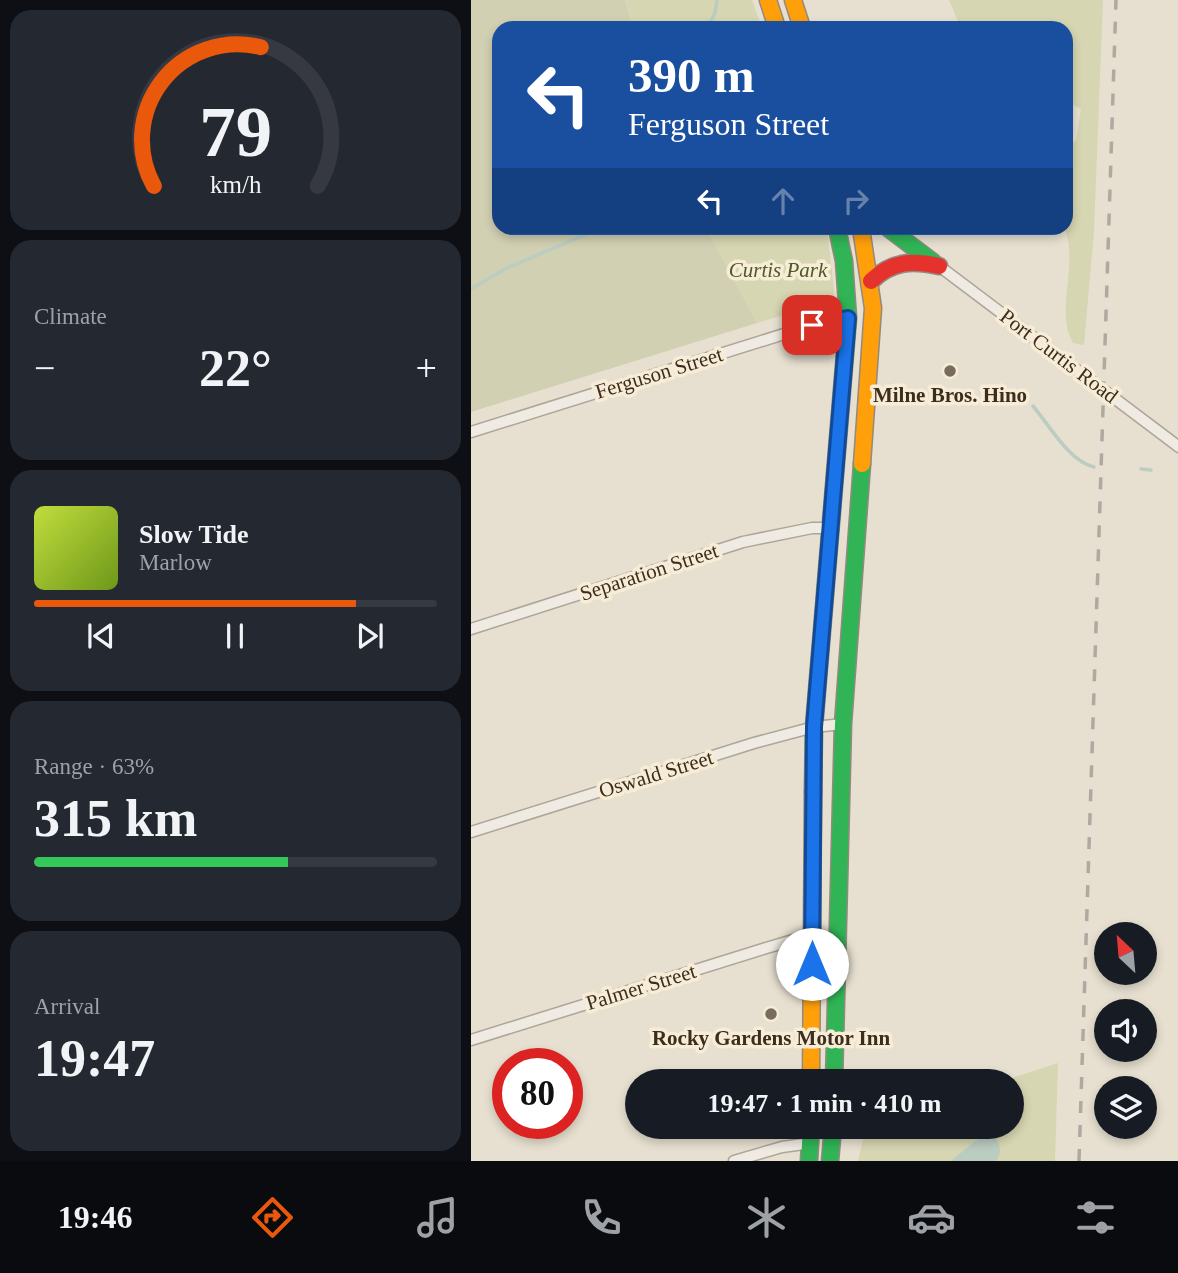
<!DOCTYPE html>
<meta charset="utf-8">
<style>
:root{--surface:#171b24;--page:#242831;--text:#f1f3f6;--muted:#9ea1a6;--line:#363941;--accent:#ea580c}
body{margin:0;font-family:Georgia,serif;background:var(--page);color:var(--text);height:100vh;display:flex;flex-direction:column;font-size:26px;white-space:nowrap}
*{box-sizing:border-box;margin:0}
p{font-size:23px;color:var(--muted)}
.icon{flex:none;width:38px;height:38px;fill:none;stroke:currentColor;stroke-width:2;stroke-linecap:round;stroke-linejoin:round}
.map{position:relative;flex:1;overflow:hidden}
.panel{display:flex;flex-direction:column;gap:10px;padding:10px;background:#0d0f14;width:471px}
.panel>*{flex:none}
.guide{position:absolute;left:21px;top:21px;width:581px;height:214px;border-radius:21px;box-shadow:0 4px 10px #0003;background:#1a4fa0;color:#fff;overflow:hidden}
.needle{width:46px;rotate:334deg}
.fabs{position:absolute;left:623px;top:922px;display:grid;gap:14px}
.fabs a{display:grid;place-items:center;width:63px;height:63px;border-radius:50%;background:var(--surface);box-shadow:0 4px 10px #0003;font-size:35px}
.speed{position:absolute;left:21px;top:1048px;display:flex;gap:14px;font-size:35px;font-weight:700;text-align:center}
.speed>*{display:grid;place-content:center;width:91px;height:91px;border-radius:50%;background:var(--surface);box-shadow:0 4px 10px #0003;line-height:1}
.speed .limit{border:10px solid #d22;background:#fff;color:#111}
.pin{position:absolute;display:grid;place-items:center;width:60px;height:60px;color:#fff;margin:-30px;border-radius:14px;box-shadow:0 4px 10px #0006}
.me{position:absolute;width:77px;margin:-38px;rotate:0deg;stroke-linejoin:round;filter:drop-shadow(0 0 5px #0008)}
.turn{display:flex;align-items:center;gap:24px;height:147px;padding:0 21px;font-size:32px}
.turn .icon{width:91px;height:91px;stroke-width:2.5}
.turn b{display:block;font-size:49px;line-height:60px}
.lanes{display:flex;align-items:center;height:66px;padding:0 21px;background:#0003;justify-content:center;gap:35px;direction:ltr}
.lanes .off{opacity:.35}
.big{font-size:52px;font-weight:700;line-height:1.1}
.panel .card{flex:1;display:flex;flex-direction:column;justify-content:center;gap:10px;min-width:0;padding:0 24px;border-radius:21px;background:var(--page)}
.panel .dial{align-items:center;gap:0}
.dial svg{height:182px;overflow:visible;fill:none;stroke:var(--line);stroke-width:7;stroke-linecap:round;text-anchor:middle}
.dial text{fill:var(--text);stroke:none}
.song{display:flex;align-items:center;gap:21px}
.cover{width:84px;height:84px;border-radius:10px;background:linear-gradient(135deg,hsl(70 70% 55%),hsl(80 70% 35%))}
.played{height:7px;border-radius:4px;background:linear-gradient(90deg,var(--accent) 80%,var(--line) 80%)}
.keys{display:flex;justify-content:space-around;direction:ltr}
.heat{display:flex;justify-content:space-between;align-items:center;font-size:38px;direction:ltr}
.charge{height:10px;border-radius:5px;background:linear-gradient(90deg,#34c759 63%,var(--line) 0)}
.trip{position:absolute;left:154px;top:1069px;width:399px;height:70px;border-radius:35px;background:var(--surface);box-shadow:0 4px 10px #0003;font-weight:700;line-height:70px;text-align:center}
.dock{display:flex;height:112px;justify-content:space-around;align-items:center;background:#090b0e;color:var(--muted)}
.dock .icon{width:49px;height:49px}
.dock .current{color:var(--accent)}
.dock b{font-size:32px;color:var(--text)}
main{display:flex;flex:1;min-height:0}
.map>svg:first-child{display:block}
.green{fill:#d6d6b2}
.cemetery{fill:#d1d0b2}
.water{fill:#bbccc1}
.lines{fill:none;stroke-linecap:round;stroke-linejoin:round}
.stream{stroke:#bbccc1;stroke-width:3.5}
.street-casing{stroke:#aca598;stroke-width:13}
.fast-casing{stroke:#928a7f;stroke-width:19}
.slow-casing{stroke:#928a7f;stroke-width:19}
.jam-casing{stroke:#928a7f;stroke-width:19}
.street{stroke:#efeae2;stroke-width:10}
.fast{stroke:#30b455;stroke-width:16}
.slow{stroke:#ff9f0a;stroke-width:16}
.jam{stroke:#e5322d;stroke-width:16}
.rail{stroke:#aeaaa2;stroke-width:3.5;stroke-dasharray:12 12;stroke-linecap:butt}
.route-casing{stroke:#114b97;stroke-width:18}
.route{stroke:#1a73e8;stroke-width:12}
.poi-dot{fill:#786c5d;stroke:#f7edd7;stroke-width:2.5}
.labels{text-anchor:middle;stroke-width:7;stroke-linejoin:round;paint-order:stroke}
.park-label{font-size:21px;font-style:italic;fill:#4d5926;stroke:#f7edd7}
.street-label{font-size:21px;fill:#3c2d1f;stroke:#f7edd7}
.poi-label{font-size:21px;font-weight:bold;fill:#3c2d1f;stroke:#f7edd7}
</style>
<main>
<section class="panel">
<div class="card dial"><svg viewBox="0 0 100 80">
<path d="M14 69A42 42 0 1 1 86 69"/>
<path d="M14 69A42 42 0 0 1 61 8" stroke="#ea580c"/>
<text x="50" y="56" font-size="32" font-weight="700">79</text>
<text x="50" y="72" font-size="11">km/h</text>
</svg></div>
<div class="card"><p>Climate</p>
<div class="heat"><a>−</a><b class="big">22°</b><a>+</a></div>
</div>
<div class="card">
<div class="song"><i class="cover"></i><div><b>Slow Tide</b><p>Marlow</p></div></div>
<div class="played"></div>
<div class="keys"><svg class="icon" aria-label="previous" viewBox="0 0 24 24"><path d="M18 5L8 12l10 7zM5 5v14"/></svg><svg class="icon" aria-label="pause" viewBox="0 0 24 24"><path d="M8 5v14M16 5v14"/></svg><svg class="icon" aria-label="next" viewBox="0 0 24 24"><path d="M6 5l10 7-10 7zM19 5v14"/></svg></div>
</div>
<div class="card"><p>Range · 63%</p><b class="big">315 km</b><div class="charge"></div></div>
<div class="card"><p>Arrival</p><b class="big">19:47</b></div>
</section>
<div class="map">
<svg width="708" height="1161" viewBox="0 0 708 1161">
<rect width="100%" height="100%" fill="#e7e0d0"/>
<g class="green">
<path d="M154,0H281L291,28H162Z"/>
<path d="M478,0H632L623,231L613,345L602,343C583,310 609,263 593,228L595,149L605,140L610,109L595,101V28H490Z"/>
<path d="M235,228H356L364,299L286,323Z"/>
<path d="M587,1063L584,1161H387L395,1127H541V1082L532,1081Z"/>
</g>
<path class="cemetery" d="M0,0H154L162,28H28V228H235L286,323L0,412Z"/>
<path class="water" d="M515,1136L524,1138C530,1146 531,1152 525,1161H480L504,1141Z"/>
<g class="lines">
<g class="stream">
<path d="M236,28L244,13L246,0"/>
<path d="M0,289L36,268L130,228"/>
<path d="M562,406C578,425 598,461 623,467"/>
<path d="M670,469L680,470"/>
</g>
<defs>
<g id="street">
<path d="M468,266L708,447"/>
<path d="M0,432L361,319L377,318"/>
<path d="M0,629L272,542L341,528H358"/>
<path d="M0,832L283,743L343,727L372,724"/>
<path d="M0,1040L292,949L322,940H341"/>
<path d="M263,1161L311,1147L340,1143"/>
</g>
<g id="fast">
<path d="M417,228L462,262"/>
<path d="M342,792L343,727L377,318L373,261L366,228"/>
<path d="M363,1082L372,724L391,464"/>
<path d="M338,1161L340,1127"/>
<path d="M359,1161L362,1127"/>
</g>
<g id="slow">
<path d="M297,0L306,28"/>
<path d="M322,0L331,28"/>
<path d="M390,228L402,308L391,464"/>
<path d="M340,1082L342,792"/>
</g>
<path id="jam" d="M400,281C421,261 441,260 468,266"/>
</defs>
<use href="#street" class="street-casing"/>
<use href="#fast" class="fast-casing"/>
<use href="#slow" class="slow-casing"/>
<use href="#jam" class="jam-casing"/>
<use href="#street" class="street"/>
<use href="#fast" class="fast"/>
<use href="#slow" class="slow"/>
<use href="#jam" class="jam"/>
<path class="rail" d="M608,1161L645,0"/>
</g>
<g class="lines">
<defs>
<path id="route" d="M341,964L343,727L377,318L341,325"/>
</defs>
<use href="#route" class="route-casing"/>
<use href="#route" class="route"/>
</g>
<g class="poi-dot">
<circle cx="479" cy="371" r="7"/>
<circle cx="300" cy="1014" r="7"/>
</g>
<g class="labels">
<g class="park-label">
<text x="307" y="277">Curtis Park</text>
</g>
<g class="street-label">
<text transform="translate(588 356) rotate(37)" y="7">Port Curtis Road</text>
<text transform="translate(188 373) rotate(-17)" y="7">Ferguson Street</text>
<text transform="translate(178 572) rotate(-18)" y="7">Separation Street</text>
<text transform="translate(185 774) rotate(-17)" y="7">Oswald Street</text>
<text transform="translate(170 987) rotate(-17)" y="7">Palmer Street</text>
</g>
<g class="poi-label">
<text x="479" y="402">Milne Bros. Hino</text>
<text x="300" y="1045">Rocky Gardens Motor Inn</text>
</g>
</g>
</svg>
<div class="fabs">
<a><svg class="needle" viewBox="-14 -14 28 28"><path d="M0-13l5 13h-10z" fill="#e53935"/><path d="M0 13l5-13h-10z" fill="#9ea1a6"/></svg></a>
<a><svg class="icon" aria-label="sound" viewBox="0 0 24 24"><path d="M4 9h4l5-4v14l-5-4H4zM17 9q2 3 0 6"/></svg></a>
<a><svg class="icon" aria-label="layers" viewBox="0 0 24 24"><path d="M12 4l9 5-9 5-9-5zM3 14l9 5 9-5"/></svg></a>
</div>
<div class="speed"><div class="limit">80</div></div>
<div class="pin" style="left:341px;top:325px;background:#d93025"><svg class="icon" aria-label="arrive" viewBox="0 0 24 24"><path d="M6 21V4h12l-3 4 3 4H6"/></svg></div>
<svg class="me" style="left:341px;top:964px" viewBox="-20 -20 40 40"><circle r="19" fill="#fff"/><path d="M0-13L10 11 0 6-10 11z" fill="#1a73e8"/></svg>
<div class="trip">19:47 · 1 min · 410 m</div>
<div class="guide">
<div class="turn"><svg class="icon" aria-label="left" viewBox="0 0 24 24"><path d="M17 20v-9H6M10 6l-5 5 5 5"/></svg><div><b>390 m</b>Ferguson Street</div></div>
<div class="lanes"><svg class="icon" aria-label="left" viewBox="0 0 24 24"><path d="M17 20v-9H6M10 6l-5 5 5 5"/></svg><svg class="icon off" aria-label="ahead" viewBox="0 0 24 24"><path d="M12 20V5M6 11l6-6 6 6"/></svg><svg class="icon off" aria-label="right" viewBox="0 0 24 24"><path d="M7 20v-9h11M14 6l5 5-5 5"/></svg></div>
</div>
</div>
</main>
<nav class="dock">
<b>19:46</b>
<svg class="icon current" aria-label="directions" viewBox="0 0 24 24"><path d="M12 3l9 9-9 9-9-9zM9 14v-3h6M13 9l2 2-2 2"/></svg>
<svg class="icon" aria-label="music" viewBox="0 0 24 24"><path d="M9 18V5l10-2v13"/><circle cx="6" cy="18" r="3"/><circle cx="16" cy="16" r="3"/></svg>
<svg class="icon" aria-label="phone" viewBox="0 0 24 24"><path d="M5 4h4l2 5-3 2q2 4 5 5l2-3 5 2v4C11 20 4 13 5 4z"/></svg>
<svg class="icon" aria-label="climate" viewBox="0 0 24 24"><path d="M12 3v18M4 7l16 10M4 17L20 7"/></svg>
<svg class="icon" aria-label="car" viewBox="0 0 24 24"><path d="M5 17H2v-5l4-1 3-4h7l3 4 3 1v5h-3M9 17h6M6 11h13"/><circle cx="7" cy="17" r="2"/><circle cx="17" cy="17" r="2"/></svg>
<svg class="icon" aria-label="filters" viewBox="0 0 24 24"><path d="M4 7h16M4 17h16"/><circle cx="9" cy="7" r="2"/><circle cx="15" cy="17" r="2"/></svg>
</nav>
